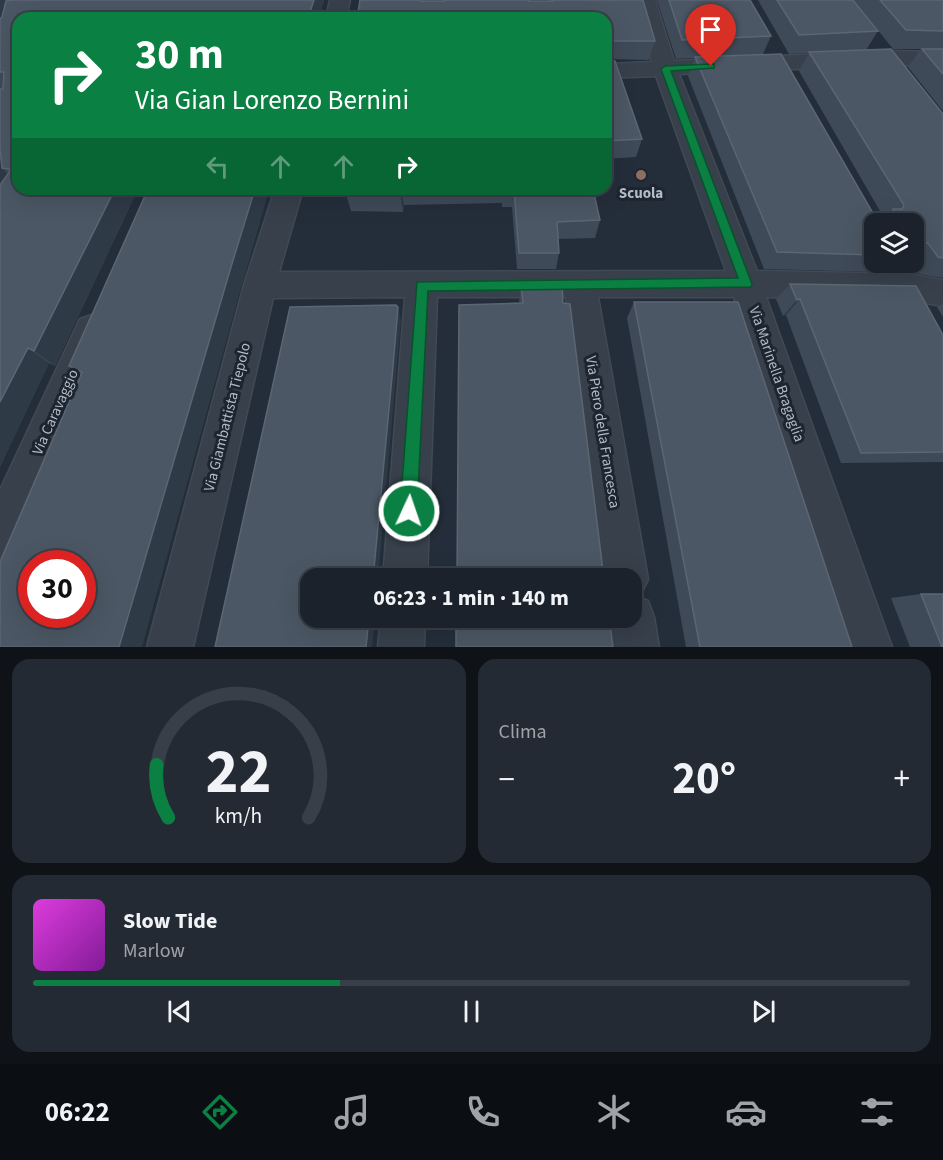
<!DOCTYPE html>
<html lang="it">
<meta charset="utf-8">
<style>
:root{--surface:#1b222c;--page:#242a34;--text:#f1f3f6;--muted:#a0a4a9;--line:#393f48;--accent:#0b8043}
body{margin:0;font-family:"Source Sans 3",sans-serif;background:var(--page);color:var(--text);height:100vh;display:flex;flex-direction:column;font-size:22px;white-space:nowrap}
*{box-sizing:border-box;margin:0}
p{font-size:20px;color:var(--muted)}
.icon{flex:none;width:33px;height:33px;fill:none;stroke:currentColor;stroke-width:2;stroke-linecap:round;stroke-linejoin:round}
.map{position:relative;height:647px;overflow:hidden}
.side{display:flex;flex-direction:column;gap:12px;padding:12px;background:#0f1318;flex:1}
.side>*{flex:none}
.banner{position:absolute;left:12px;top:12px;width:600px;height:183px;border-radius:18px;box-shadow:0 6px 24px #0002,0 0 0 2px var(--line);background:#0b8043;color:#fff;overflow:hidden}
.controls{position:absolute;left:864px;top:213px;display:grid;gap:12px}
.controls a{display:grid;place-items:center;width:60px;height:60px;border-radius:12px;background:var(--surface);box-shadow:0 6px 24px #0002,0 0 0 2px var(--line);font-size:30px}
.speed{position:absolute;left:18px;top:550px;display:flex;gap:12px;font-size:30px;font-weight:700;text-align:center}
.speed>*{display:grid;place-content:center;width:78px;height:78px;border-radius:50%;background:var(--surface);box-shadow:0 6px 24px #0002,0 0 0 2px var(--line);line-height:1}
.speed .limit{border:9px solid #d22;background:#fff;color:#111}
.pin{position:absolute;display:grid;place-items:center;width:51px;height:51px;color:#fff;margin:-62px -26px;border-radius:50% 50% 50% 0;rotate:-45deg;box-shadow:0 0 6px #0007}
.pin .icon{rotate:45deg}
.me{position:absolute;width:66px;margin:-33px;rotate:3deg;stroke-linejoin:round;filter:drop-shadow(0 0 4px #0008)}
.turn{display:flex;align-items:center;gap:21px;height:126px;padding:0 24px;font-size:27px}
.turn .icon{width:78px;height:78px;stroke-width:2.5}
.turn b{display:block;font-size:42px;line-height:51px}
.lanes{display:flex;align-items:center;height:57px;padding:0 24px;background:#0003;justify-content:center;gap:30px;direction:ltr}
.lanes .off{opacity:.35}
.big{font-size:45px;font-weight:700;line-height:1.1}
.side .widget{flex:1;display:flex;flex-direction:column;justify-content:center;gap:9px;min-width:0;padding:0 21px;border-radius:18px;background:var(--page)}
.side .dial{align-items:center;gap:0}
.dial svg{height:156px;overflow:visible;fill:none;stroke:var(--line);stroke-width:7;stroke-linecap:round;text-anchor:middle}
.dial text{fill:var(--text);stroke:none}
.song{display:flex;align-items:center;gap:18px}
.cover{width:72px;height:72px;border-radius:9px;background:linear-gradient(135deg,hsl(300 70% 55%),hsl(290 70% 35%))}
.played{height:6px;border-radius:3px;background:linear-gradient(90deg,var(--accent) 35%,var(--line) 35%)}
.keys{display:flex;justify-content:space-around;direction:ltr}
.heat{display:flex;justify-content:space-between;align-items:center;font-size:33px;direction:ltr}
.side .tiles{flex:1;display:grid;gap:12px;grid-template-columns:1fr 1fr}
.widget:last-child{grid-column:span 2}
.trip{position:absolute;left:300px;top:568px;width:342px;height:60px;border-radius:18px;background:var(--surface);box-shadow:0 6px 24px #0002,0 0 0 2px var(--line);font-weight:700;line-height:60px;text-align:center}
.tabs{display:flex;height:96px;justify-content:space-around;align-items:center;background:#0b0e12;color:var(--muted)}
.tabs .icon{width:42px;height:42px}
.tabs .selected{color:var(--accent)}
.tabs b{font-size:27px;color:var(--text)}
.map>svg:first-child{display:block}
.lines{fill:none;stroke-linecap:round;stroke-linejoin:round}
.minor-casing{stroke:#404954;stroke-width:3}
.minor{fill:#37404b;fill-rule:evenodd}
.wall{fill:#3f4a58}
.shaded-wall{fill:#2f3a47}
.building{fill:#4b5764;stroke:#5c6673;stroke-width:1.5;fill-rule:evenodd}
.route{fill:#0b8043;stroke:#07532c;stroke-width:1.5}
.education-dot{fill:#8d6e63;stroke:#1d2530;stroke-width:2}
.labels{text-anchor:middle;stroke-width:6;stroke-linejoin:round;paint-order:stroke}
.poi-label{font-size:15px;font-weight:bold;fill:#b3bbc6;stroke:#1d2530}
.street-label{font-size:15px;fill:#b3bbc6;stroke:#1d2530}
</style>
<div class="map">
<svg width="943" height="647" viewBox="0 0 943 647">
<rect width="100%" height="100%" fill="#242e3a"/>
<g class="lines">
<defs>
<g id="minor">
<path d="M330,0H350L346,18H326Z"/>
<path d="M635,0H655L674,61L887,51L943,52V66L887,65L679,74L757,271L907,274L943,280V306L907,300L766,297L892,647H846L734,297H598L648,579L641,594L636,596L648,601L654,617L659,647H613L610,618H632V579H604L566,297H437L427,579H383L405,297L273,298L193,647H147L244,285L275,189H303L279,272L726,271L656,76L606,78V64L652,62Z"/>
<path d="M92,315L104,319L109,329L15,551L0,557V490L80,319Z"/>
<path d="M381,618H425L424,647H378Z"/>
</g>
</defs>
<use href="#minor" class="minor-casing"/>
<use href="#minor" class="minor"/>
</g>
<g class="wall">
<path d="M0,0H324L319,18H18V189H138L55,366L49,363L0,467Z"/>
<path d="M360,0L529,1H549V0H643L655,41L649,60L608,59L642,139L636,157L606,159V18Z"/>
<path d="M657,0H750L771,36L763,54L878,222H880L884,218L799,71L809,53L789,54L758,0H853L878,31L866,50L943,114V278L918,274L911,262H914V224H874V262H890L880,272L764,269L688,76L695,58L676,59Z"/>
<path d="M854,0H943V111L908,67L921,49H893Z"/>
<path d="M148,189H269L242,284L81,375L69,366Z"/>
<path d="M347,189H593L600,220L595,238L558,239L559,253L556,269H517L512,207H502V203L404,205L403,212L351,211L346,194Z"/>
<path d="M521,284L563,303H519Z"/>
<path d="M790,284L943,335V462L841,463L786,315L783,316L776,299Z"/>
<path d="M634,302L852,647H686L627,318Z"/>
<path d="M943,303V317L937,307Z"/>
<path d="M921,594L943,647H910L891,598Z"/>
</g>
<g class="shaded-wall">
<path d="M0,0H12L0,23Z"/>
<path d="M314,0H324L319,18H308Z"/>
<path d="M0,160L8,168H2L8,174L0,205Z"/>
<path d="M115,189H138L55,366L34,351Z"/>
<path d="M255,189H269L242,284L142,647H119L231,267Z"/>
<path d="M401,189L404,205L403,212L400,194Z"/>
<path d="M800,299L786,315L783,316L797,300Z"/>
<path d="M398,307L401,320L378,579H373Z"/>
<path d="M28,348L49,363L0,467V402Z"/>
<path d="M369,618H375L372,647H366Z"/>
</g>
<g class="building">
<path d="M12,0H314L308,18H18V189H115L34,351L28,348L0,402V185L10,171L9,169L2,168L0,148V89H3L4,72H0V19L2,17L6,1Z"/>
<path d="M360,0H421V1H445V0H529V1H553V0H643L655,41H607L608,59L615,61L642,139L606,141V18H357Z"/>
<path d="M669,0H750L771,36L682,40Z"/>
<path d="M777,0H853L878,31L799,35Z"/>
<path d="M880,0H943V31L906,30Z"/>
<path d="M891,49L943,114V258L938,257L928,243H914V224H892L893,209H902L904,205L809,52Z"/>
<path d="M922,49H943V74Z"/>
<path d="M781,54L878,222L884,224H874V255L777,252L695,57Z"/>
<path d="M148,189H255L231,267L119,647H0V562L82,372L69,366ZM32,564H82V615H32Z"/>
<path d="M347,189H401L400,194H346Z"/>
<path d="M503,189H593L600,220L557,222L559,253H519L514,189Z"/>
<path d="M521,284H562L563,303L570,304L604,579H457L459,305L523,303Z"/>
<path d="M790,284L916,286L943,335V452L861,453L800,299L797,300Z"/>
<path d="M634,302H738L852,647H700Z"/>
<path d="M396,305L398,307L393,366L373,579H310V618H369L366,647H215L290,307Z"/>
<path d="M921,594H943V647H942Z"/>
<path d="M456,618H609L613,647H456Z"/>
</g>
<path class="route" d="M711,64H714V68L671,71L752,284L751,287L428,291L417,511L415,517L409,520L403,517L400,511L417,282L738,278L661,69L665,66Z"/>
<circle class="education-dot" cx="641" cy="175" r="6"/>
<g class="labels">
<g class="poi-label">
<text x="641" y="198">Scuola</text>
</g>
<g class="street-label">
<text transform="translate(777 374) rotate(71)" y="5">Via Marinella Bragaglia</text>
<text transform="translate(55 412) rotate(-66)" y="5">Via Caravaggio</text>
<text transform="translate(227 417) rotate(-76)" y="5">Via Giambattista Tiepolo</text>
<text transform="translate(603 432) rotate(81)" y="5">Via Piero della Francesca</text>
</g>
</g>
</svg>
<div class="controls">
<a><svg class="icon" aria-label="layers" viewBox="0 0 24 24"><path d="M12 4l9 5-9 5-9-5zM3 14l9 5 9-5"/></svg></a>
</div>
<div class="speed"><div class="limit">30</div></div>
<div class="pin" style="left:711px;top:66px;background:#d93025"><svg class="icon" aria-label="arrive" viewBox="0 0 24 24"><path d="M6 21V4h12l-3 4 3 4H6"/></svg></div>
<svg class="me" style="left:409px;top:511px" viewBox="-20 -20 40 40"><circle r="17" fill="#0b8043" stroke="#fff" stroke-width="3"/><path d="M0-11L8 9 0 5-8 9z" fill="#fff"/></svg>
<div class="trip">06:23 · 1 min · 140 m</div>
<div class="banner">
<div class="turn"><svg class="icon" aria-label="right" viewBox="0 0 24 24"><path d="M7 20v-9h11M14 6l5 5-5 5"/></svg><div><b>30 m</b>Via Gian Lorenzo Bernini</div></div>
<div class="lanes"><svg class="icon off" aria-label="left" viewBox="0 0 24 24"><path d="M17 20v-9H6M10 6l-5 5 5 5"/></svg><svg class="icon off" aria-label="ahead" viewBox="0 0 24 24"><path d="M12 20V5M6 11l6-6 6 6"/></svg><svg class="icon off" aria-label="ahead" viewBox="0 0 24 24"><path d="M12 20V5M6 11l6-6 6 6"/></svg><svg class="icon" aria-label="right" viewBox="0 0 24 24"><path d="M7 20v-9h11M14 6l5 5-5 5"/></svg></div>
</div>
</div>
<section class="side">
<div class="tiles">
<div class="widget dial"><svg viewBox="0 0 100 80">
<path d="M14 69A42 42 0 1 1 86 69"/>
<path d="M14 69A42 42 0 0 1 8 42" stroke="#0b8043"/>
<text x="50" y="56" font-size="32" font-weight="700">22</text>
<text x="50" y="72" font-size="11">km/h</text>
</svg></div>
<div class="widget"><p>Clima</p>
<div class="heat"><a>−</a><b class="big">20°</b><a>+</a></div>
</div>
<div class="widget">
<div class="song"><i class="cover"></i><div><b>Slow Tide</b><p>Marlow</p></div></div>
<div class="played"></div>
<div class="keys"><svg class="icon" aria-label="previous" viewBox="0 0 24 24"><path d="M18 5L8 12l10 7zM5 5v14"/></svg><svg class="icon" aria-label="pause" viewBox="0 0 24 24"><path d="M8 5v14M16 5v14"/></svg><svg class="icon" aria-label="next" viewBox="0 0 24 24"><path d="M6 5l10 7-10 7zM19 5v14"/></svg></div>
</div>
</div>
</section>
<nav class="tabs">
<b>06:22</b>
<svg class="icon selected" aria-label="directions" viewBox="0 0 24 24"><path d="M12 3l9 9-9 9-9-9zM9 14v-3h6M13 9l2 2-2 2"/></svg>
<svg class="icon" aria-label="music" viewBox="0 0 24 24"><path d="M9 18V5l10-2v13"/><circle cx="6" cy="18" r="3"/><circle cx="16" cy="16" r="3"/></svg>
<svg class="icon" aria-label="phone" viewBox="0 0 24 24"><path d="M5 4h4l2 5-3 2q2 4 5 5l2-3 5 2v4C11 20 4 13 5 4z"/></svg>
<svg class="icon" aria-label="climate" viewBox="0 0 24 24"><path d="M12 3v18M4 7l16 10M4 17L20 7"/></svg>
<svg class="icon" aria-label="car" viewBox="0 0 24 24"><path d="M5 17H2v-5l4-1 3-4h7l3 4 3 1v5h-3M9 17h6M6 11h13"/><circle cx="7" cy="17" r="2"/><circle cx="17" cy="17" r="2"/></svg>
<svg class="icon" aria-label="filters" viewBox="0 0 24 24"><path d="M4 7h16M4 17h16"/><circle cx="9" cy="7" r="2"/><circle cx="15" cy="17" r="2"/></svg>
</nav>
